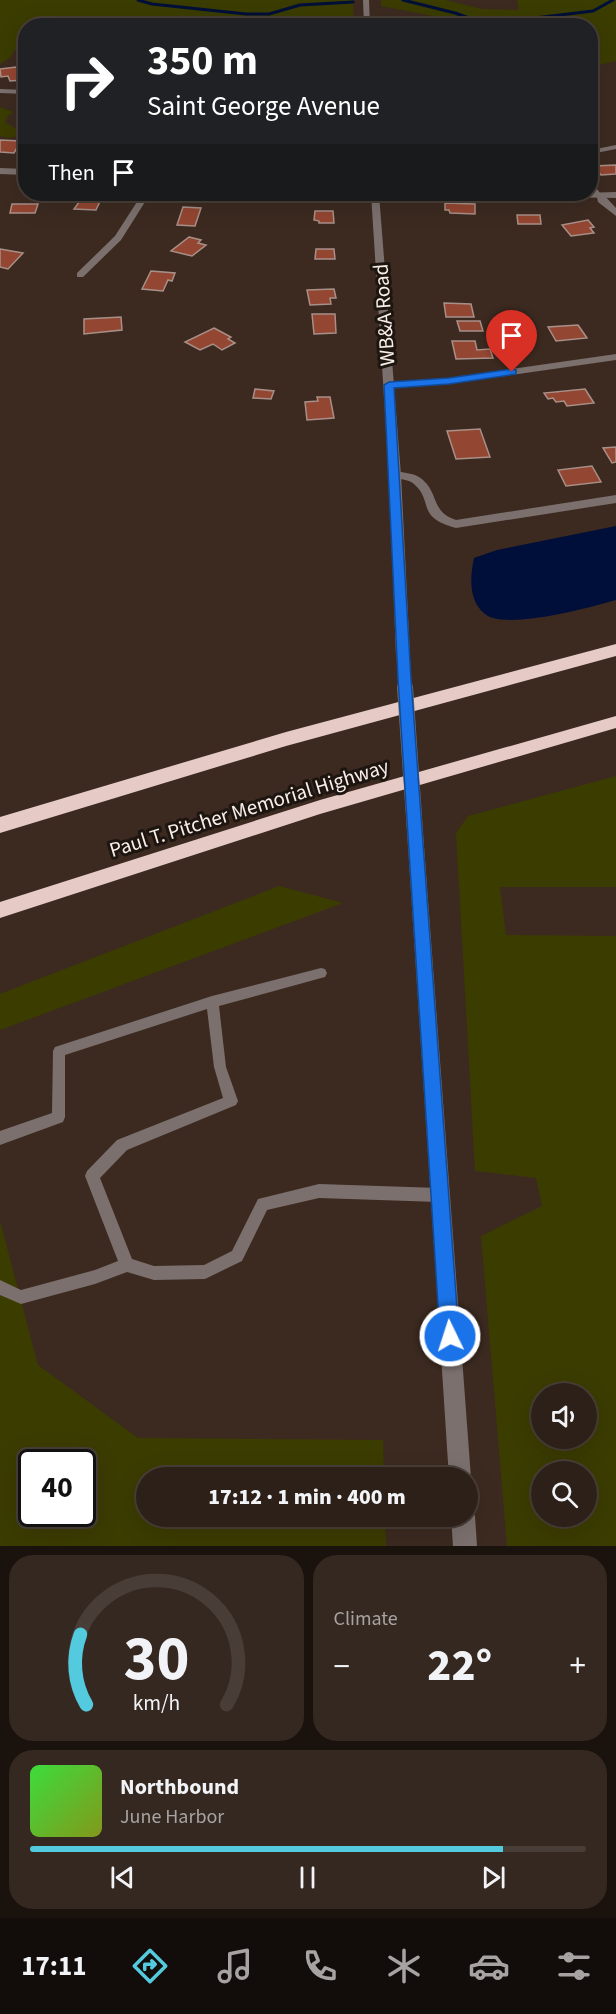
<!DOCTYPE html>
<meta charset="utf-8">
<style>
:root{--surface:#2d2018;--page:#352821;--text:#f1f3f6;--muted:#a7a3a2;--line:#483e37;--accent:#54cade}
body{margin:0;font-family:"Source Sans 3",sans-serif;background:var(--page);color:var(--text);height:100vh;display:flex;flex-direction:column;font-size:22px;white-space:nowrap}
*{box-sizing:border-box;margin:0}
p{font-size:20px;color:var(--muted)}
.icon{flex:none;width:33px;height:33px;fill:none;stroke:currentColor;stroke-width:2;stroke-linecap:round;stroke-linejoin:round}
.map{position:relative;height:1546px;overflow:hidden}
.side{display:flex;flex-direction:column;gap:9px;padding:9px;background:#19120d;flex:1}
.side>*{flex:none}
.banner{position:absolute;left:18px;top:18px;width:580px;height:183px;border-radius:24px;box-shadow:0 6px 24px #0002,0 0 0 2px var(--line);background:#202124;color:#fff;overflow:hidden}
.buttons{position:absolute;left:531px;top:1383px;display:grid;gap:12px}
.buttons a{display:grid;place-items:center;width:66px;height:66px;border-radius:50%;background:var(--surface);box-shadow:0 6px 24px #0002,0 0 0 2px var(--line);font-size:30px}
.speed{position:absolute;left:18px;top:1449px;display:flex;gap:12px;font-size:30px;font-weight:700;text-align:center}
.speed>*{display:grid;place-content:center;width:78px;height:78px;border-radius:50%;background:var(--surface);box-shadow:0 6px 24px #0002,0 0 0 2px var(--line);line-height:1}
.speed .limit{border:3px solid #111;border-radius:9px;background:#fff;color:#111}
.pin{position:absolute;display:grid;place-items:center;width:51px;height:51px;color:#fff;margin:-62px -26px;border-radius:50% 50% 50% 0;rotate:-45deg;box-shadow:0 0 6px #0007}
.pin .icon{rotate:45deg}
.me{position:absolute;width:66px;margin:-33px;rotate:356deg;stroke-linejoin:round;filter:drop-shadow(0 0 4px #0008)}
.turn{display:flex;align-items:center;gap:21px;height:126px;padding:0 30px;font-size:27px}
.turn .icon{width:78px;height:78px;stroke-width:2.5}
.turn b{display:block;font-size:42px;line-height:51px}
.then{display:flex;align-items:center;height:57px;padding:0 30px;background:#0003;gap:12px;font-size:22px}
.big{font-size:45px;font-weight:800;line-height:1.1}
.side .tile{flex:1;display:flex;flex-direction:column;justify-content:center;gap:9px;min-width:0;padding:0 21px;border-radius:24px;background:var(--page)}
.side .dial{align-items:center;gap:0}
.dial svg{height:156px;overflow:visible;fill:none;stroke:var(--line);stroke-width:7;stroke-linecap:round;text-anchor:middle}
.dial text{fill:var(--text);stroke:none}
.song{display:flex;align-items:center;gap:18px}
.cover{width:72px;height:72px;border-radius:9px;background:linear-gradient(135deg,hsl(120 70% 55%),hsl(70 70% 35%))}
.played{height:6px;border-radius:3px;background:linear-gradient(90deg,var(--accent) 85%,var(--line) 85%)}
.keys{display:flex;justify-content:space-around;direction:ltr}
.heat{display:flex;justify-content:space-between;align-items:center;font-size:33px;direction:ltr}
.side .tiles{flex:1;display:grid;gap:9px;grid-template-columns:1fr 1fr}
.tile:last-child{grid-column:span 2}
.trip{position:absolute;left:136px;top:1467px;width:342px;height:60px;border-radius:30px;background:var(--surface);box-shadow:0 6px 24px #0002,0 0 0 2px var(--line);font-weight:800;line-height:60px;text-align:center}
.dock{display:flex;height:96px;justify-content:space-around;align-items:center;background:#120d0a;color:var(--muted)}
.dock .icon{width:42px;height:42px}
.dock .active{color:var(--accent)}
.dock b{font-size:27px;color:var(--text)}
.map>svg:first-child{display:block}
.green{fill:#3b3c00;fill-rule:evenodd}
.water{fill:#000f39}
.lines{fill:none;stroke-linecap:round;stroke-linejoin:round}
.stream{stroke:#000f39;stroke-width:3}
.building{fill:#934631;stroke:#a89089;stroke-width:1.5}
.service{fill:#7b706e;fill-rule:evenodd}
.minor{fill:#7b706e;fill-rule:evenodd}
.tertiary{fill:#7b706e;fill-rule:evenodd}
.motorway{fill:#e5cac5;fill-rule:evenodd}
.tertiary-bridge-far1{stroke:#7b706e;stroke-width:13}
.tertiary-bridge{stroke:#7b706e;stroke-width:16}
.route{fill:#1a73e8;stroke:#114b97;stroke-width:1.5}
.labels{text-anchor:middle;stroke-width:6;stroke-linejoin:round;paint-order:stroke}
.street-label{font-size:21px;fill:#faeee8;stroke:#1d1510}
</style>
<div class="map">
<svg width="616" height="1546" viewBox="0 0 616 1546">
<rect width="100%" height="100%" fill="#3c2a20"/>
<g class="green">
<path d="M0,0H353L354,25L26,26L25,46L15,50L10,58L0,64Z"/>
<path d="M381,0H446L482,9L519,10L517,0H616V61L591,67V26L461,25L433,16L381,6Z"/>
<path d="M0,107L14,112L9,115L5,122L25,134L10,138L0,136Z"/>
<path d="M616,776V887H500L506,935L616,936V1546H507L481,1236L542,1206L536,1178L475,1171L456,833L468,816ZM542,1394H586V1438H542ZM542,1472H586V1516H542Z"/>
<path d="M279,886L343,903L0,1030V994Z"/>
<path d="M0,1221L38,1365L138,1438L383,1440L384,1477L147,1478V1516L385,1517L386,1546H0ZM32,1462H82V1514H32Z"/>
</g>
<path class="water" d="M616,526V600C592,607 505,631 485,614C468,601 470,576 474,558L497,550Z"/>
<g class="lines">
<g class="stream">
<path d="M138,0L152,4L246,14H269L300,5L353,2"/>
<path d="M403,0L455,13L491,26"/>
<path d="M495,26L518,20L593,11L613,0"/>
</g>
</g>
<g class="building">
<path d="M16,67L23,80L10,81L8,76L1,77L0,69Z"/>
<path d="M0,140L21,141L14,153L0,152Z"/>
<path d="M616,165V174L601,175L594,166Z"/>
<path d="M85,194L103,195L96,210L74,209Z"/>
<path d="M445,203L475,204V214L450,213L449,210H445Z"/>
<path d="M12,204H38L35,213H10Z"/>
<path d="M183,207L201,208L195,226L177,225Z"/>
<path d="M315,211H333L334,223H319V221L314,220Z"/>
<path d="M517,215H540L541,224H518Z"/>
<path d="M588,220L594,227L590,228L594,233L571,236L562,225Z"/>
<path d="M189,237L201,240L198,243L206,245L192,256L171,251Z"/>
<path d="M0,249L23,253L8,269L0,267Z"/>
<path d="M316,249H334L335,259H315Z"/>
<path d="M151,271L175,273L172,281L168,280L163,291L142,289Z"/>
<path d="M334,289L336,298H330L331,304L310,305L307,290Z"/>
<path d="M444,303L471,304L474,317H446Z"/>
<path d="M312,314H335L336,333L314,334Z"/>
<path d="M121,317L122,330L84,334V319Z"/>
<path d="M457,321H480L483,331H460Z"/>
<path d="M578,325L587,338L556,341L548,327Z"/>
<path d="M214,328L231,337L228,339L235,343L222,350L213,344L200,350L185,342Z"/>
<path d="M452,341H475L477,350L490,349L493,358L456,359Z"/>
<path d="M255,389L274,391L271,399L253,398Z"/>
<path d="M585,389L594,403L567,406L564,401L556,402L553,398L548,399L544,393Z"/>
<path d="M317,397H330L334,418L307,420L305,402L318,401Z"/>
<path d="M480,429L490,457L456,459L447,431Z"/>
<path d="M616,447V462L612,463L603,448Z"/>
<path d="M592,466L601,482L566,486L558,470Z"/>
</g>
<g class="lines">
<g class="service">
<path d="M0,89L26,90V94L0,93Z"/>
<path d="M616,145V149L591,154V150Z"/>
<path d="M591,182L601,194V196H597L591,188Z"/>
<path d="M321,968L325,969L327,973L325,977L219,1006L226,1067L238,1101L236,1105L127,1150L100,1178L132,1259L154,1266L204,1265L232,1251L258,1199L319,1184L439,1188L444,1190L446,1195L444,1200L439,1202L319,1198L267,1210L242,1261L205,1279L154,1280L127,1272L95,1284L21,1304L0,1295V1280L21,1290L95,1270L118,1261L85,1176L87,1171L117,1140L223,1098L214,1067L207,1009L65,1055V1117L63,1122L0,1145V1131L52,1113L53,1051L55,1047L212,996Z"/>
</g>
<g class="minor">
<path d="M0,168L26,169V175L0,174Z"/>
<path d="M596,193H602L616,208V216L598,202Z"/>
<path d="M142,194H150L121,240L83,277H77V273L115,236Z"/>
<path d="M616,354V360L449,384L389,388L384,385L389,382L449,378Z"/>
<path d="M395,471C405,473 416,473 423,480C439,494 431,512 456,520L616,495V503L456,528C415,517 434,501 414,484C408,479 399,479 391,478V472Z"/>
</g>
<g class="tertiary">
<path d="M363,0H369L370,26H364Z"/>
<path d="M616,192V198L552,197L548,194Z"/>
<path d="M371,194H379L401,475L410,655L403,660L396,655L389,475Z"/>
<path d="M416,840L422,841L424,846L471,1478L468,1486V1478H449L408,846L410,841Z"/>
<path d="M468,1507L471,1508L475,1516L477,1546H453L451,1516H468Z"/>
</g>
<g class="motorway">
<path d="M616,644V656L286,746L0,833V817L286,732Z"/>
<path d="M616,716V728L320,814L0,918V902L320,800Z"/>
</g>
<path class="tertiary-bridge-far1" d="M403,655L405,689"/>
<path class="tertiary-bridge" d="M405,687L416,846"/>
</g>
<path class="route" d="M512,369L516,370V374L449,384L394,388L411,679L459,1336L456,1343L450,1346L443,1343L440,1336L398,679L384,385L389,382L449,378Z"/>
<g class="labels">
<g class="street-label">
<text transform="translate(384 315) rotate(-94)" y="7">WB&amp;A Road</text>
<text transform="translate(249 808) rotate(-17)" y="7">Paul T. Pitcher Memorial Highway</text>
</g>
</g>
</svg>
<div class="buttons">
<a><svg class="icon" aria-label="sound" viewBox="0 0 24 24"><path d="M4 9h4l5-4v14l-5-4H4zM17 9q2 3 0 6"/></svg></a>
<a><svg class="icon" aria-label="search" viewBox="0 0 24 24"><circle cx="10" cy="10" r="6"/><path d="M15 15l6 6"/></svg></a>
</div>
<div class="speed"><div class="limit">40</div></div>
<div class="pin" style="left:512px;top:372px;background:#d93025"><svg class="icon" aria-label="arrive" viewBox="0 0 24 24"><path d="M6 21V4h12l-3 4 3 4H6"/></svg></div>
<svg class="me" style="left:450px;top:1336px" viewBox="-20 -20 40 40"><circle r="17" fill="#1a73e8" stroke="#fff" stroke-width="3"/><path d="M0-11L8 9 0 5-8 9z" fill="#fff"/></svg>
<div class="trip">17:12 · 1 min · 400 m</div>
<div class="banner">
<div class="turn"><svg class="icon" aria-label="right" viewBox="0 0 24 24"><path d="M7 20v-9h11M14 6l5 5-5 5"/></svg><div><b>350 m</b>Saint George Avenue</div></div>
<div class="then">Then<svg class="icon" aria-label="arrive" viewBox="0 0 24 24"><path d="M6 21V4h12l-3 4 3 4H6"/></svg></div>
</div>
</div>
<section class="side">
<div class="tiles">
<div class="tile dial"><svg viewBox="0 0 100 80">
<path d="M14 69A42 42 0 1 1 86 69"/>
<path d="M14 69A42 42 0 0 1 11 33" stroke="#54cade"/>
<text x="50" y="56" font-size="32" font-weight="700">30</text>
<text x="50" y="72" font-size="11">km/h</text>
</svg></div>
<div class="tile"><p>Climate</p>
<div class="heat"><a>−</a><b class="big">22°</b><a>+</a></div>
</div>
<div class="tile">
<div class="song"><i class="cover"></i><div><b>Northbound</b><p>June Harbor</p></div></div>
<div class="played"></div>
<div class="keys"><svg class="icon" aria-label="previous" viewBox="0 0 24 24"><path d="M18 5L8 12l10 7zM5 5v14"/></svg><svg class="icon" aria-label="pause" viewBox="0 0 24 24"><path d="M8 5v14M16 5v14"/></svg><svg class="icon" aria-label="next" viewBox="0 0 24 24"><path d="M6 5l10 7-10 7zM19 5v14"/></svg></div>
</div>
</div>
</section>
<nav class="dock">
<b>17:11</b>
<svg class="icon active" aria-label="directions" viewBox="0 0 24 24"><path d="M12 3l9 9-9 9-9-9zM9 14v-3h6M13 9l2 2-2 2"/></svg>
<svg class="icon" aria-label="music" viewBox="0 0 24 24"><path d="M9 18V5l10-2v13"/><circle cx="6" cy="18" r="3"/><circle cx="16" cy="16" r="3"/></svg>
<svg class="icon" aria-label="phone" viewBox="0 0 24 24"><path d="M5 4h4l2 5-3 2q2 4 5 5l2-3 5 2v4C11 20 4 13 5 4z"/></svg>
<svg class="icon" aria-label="climate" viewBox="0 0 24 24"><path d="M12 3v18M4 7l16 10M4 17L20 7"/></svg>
<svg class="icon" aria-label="car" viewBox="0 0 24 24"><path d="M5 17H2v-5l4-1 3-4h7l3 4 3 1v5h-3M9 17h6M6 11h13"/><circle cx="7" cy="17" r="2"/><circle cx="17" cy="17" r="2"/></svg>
<svg class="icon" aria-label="filters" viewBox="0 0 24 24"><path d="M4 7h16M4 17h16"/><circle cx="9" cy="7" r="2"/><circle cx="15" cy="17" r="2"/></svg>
</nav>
